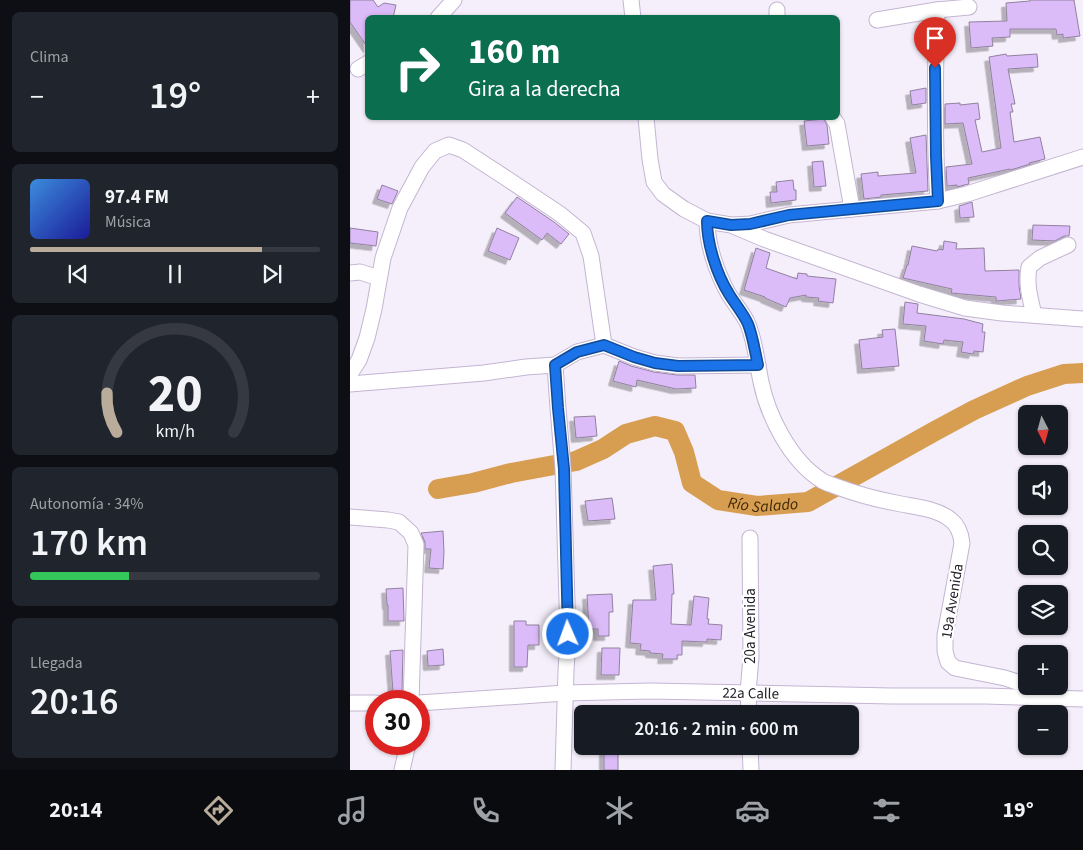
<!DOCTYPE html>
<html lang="es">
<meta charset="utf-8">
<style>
:root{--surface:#171b24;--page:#20242c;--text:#f1f3f6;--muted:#9ea1a6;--line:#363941;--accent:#b9ac9b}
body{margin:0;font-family:"Source Sans 3",sans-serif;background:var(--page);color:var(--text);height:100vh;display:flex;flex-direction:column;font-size:19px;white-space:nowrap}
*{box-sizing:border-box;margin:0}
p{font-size:16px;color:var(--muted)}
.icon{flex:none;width:28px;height:28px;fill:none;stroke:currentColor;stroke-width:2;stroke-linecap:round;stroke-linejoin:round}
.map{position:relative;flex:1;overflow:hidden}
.panel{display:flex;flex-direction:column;gap:12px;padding:12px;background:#0d0f14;width:350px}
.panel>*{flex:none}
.banner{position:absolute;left:15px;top:15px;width:475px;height:105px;border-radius:8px;box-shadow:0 1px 4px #0004;background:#0b6e4f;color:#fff;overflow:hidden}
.needle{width:32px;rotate:174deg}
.fabs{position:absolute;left:668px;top:405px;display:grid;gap:10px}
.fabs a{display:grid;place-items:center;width:50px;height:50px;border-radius:8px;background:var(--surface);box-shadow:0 1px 4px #0004;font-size:25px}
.speed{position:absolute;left:15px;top:690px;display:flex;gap:10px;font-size:25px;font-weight:700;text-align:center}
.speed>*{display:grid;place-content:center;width:65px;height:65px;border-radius:50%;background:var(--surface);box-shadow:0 1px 4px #0004;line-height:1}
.speed .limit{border:8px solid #d22;background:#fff;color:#111}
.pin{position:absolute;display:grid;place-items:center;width:42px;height:42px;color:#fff;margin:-51px -21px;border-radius:50% 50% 50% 0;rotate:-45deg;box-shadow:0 0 5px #0007}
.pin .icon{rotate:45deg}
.me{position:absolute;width:55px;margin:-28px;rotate:358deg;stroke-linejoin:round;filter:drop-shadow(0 0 4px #0008)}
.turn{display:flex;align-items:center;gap:18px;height:105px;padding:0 20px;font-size:22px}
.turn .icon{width:65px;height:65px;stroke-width:2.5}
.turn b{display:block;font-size:35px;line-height:42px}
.big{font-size:38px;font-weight:600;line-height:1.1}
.panel .card{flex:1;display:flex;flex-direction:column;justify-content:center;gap:8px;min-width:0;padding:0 18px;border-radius:8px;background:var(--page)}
.panel .dial{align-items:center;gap:0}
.dial svg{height:130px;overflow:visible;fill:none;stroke:var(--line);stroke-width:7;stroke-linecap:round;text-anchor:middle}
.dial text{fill:var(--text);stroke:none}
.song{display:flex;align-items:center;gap:15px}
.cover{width:60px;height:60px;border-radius:8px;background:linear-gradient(135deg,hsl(210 70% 55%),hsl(240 70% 35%))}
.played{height:5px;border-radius:2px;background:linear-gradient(90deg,var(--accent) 80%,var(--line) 80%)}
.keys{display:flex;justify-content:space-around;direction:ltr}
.heat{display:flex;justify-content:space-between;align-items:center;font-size:28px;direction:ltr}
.charge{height:8px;border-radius:4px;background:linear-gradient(90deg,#34c759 34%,var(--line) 0)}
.trip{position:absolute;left:224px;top:705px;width:285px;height:50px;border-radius:8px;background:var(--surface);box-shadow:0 1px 4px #0004;font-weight:600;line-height:50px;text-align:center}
.tab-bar{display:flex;height:80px;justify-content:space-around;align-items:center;background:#090b0e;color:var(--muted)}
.tab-bar .icon{width:35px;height:35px}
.tab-bar .on{color:var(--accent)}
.tab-bar b{font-size:22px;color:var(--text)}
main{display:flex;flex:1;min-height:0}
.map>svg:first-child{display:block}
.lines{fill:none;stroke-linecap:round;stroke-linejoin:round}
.river{stroke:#d79e52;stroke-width:20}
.building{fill:#dcbbf9;stroke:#90829d;filter:url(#shadow)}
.minor-casing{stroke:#c4b5d2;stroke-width:17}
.minor{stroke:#fff;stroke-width:15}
.route-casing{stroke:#114b97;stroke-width:12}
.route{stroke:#1a73e8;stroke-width:9}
.labels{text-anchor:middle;stroke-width:4.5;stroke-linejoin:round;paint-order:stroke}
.street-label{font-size:15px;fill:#25202b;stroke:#fff}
.water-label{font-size:16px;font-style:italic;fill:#402907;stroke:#fff}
</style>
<main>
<section class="panel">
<div class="card"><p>Clima</p>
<div class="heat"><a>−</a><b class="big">19°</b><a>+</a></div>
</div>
<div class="card">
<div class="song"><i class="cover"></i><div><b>97.4 FM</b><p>Música</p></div></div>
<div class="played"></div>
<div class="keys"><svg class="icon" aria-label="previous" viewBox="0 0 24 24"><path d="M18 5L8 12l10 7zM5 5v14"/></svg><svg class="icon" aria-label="pause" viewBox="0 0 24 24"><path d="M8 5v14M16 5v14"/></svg><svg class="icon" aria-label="next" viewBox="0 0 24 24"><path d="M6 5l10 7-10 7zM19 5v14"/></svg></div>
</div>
<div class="card dial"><svg viewBox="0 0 100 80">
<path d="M14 69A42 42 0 1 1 86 69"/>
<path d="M14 69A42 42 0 0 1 8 45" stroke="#b9ac9b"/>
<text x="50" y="56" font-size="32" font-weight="700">20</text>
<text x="50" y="72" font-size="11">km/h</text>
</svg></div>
<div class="card"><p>Autonomía · 34%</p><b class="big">170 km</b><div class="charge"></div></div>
<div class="card"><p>Llegada</p><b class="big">20:16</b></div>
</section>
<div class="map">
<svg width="733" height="770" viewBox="0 0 733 770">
<defs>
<filter id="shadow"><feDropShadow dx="-4.5" dy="4.5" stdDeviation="0" flood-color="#0004"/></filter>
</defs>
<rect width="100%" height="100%" fill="#f5effb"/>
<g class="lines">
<path class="river" id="s1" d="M88,489L123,483L161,473L226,461L253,449L276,434L305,426L325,431L334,452L342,483L368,500L407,506L458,502L585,431L624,410L677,386L714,374L733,373"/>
</g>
<g class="building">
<path d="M0,0H23L28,7L34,3L46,5L43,18H18V48L0,22Z"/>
<path d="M680,0H724L730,36L713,38V34L707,35L706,29H660V37L642,38L643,46L621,48L619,22L657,21L656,3L680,1Z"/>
<path d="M656,54L657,56L687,54L688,67L658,69L665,104H661L663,112H660L664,142L690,137L695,159L679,163L680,164L664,169L660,170V169L618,178L619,184L614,185L607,187V185L597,186L596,167L622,164L613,123L595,124V104L610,103V105L628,103L630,119L625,120L632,152L651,148L639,57Z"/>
<path d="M576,88V103L562,105L560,91Z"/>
<path d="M474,119L477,125L479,144L457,146L454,121Z"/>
<path d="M576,135L578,191L531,195V197L514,199L511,174L528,172V176L566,173L560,138Z"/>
<path d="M473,161L476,186L464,187L462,162Z"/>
<path d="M443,180L444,190H446V200L421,203L420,192H427L426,182Z"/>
<path d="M32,185L48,191L42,204L27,199Z"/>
<path d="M167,197L204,222L219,234L211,244L197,233L192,240L155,213Z"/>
<path d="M622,202L624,217L610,218L609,206Z"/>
<path d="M683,225L720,226L719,236H714L705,241L682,240Z"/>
<path d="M0,228L28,232L26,246L0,243Z"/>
<path d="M147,228L169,238L160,260L138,251Z"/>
<path d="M594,241L607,243L606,249L634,248L635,271L669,270V286L671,299L646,301V297L601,293L602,289L553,278L557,265H558L562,246L587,251L588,249L593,250Z"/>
<path d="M406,248L420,253L416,268L447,279L448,273L457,274V276L486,279L483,303L468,301L469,298L456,297V295L440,298L436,307L415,298V297L394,290Z"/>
<path d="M555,302L568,304L567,313L614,319L633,324L632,332H635L633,352L624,351L623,354L611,352L613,342L594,340L593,344L574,341L576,326L553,324Z"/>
<path d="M545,329L549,366L512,369L509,340L533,337L532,330Z"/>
<path d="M269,361L281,366L304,372L327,375H345L346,388L326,389L287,380L286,387L263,381Z"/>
<path d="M245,416L247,436L226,438L224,417Z"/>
<path d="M262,498L265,519L238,521L235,501Z"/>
<path d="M93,531L94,552L93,569L79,568L81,549H75V542L71,533Z"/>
<path d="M322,564L324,594H322L321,624L341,625L344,596L359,598L357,619H359L358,624L372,625L371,640L357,639V642L332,641V655H327V659H312L313,654L300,653V651L290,650L291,644L280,643L283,600H306L303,566Z"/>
<path d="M53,588L54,621H38V605H37L36,589Z"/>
<path d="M262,594L263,612H259V636H248V629H239L237,595Z"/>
<path d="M164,621H176V625H189V645H178L177,667H164Z"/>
<path d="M252,648H270L269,675H251Z"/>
<path d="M93,649L94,665L78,666L77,651Z"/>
<path d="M53,650L52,691L43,692L40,651Z"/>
<rect x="254" y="746" width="14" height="24"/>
</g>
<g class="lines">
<defs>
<g id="minor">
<path d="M281,0L283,18"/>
<path d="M587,10C585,74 584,137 588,201"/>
<path d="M88,18L104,0"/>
<path d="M427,18V10"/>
<path d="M527,20L587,10L619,7"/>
<path d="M8,69L18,63"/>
<path d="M296,118L300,159L304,182L313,194L334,209L357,221L381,225L414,239L569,294L615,308L652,313L733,319"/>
<path d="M483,118L487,124L502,209"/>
<path d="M357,221C357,245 367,273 378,293C384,303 392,312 397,322C405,339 407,363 411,382C418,416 440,460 471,480C475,483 480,484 485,486C506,494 529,500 551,504C567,507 588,509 601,520C609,526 611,534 612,543L595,635V651L598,662L605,668L655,678L676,685"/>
<path d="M383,225L400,224L439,215L588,201L617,194L733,157"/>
<path d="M0,273L10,272L29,278"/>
<path d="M684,315C680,297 676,285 679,267L690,258L718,245"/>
<path d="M205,365L208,408L213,469L218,634L216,671L213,770"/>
<path d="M0,374L9,360L17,338L24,309L33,258L50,208L72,167L85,151L99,145L113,150L159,180L210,214L233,233L241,256L254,345"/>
<path d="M0,384L134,373L176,367L205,365L227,352L254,345L284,357L305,363L328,366L408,365"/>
<path d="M0,517L38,520L49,522L61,533L66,545L61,701"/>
<path d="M0,703H26"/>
<path id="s2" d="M69,703L215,693L300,691L542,696H635L733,699"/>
<path d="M399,714L398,693L401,657L400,538"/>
<path d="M400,746L401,770"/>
<path d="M52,770L58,744"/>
</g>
</defs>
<use href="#minor" class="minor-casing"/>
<use href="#minor" class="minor"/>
</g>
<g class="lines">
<defs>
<path id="route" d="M218,634L214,469L208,408L205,365L227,352L254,345L284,357L305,363L328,366L408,365C405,352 403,337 398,324C393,313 385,304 379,294C367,275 357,244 357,221L381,225L400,224L439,215L588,201L586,156L585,68"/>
</defs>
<use href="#route" class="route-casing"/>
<use href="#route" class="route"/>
</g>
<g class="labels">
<g class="street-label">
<text transform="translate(602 601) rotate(-81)" y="5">19a Avenida</text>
<text transform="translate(400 626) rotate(-90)" y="5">20a Avenida</text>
<text dy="5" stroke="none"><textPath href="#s2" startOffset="332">22a Calle</textPath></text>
</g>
<g class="water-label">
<text dy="6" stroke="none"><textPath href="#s1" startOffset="380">Río Salado</textPath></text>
</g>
</g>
</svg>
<div class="fabs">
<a><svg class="needle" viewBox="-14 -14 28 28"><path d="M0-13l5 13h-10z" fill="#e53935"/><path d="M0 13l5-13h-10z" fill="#9ea1a6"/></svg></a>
<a><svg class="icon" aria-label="sound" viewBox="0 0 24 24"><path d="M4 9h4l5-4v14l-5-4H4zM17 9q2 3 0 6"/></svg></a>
<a><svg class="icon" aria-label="search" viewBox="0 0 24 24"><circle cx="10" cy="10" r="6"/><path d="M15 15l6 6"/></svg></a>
<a><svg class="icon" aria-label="layers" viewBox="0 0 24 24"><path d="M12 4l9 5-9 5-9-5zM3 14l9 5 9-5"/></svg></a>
<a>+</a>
<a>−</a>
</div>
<div class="speed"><div class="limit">30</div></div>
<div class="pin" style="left:585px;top:68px;background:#d93025"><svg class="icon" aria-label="arrive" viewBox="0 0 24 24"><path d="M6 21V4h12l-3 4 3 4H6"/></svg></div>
<svg class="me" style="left:218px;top:634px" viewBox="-20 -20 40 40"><circle r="17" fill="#1a73e8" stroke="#fff" stroke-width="3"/><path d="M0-11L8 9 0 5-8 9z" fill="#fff"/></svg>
<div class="trip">20:16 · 2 min · 600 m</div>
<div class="banner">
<div class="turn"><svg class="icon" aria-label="right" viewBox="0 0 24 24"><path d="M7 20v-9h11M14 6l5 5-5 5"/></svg><div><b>160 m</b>Gira a la derecha</div></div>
</div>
</div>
</main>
<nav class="tab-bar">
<b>20:14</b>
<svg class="icon on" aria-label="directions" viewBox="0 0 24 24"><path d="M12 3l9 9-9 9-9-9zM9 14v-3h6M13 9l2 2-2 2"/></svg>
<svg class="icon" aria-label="music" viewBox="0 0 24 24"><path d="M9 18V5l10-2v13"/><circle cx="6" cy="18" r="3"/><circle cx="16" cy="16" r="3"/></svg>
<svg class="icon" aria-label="phone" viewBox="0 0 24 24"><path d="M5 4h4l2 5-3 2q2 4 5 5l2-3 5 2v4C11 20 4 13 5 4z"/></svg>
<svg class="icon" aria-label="climate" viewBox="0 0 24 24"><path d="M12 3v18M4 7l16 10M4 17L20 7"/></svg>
<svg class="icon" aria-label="car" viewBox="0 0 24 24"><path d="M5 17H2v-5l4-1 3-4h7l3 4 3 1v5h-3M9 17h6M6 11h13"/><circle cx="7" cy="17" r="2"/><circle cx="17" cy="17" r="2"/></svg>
<svg class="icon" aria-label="filters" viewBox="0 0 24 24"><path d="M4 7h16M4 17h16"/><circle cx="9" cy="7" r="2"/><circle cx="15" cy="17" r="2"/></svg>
<b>19°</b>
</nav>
